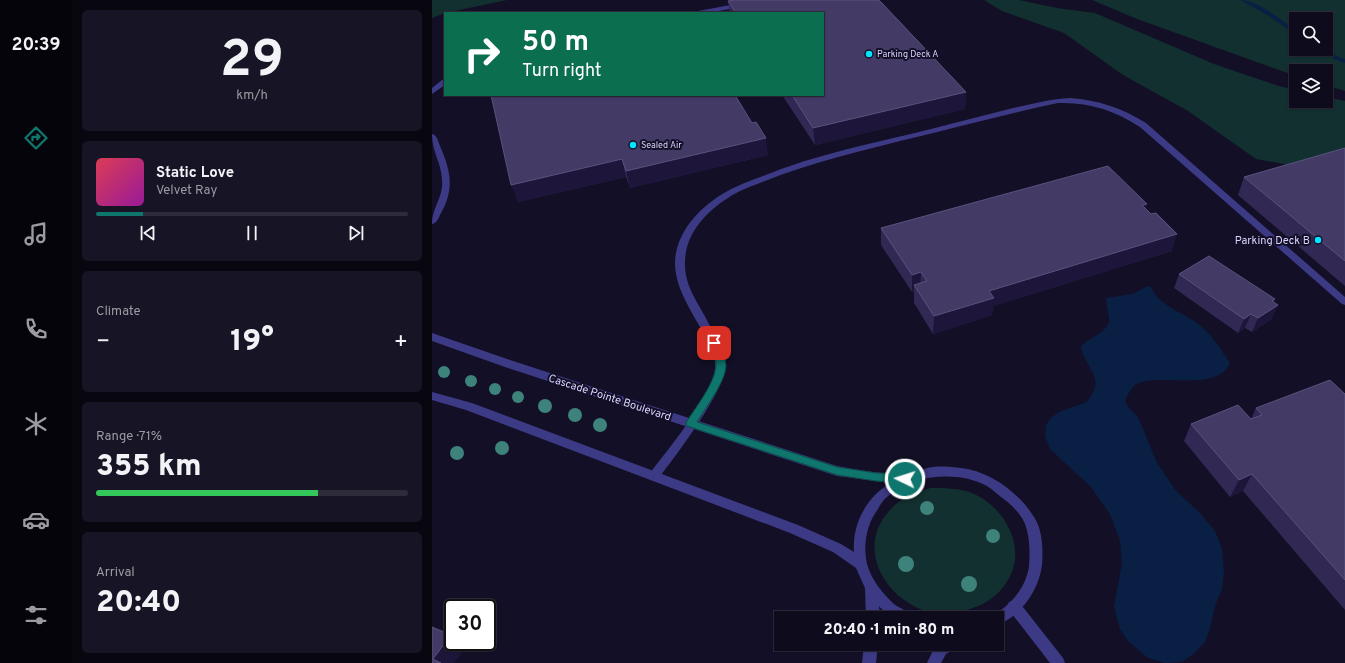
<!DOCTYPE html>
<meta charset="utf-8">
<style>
:root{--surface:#0e0b1c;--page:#171425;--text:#f1f3f6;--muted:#9b9ba3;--line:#2e2b3b;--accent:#0f766e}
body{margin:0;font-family:Overpass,sans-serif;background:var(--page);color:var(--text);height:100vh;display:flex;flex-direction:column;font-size:15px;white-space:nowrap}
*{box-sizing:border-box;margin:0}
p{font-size:13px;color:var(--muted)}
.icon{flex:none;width:22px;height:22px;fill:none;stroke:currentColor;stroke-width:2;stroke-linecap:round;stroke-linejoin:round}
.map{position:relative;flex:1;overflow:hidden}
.panel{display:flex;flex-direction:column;gap:10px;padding:10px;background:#08060f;width:360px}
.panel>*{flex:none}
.banner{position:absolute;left:12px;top:12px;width:380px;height:84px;border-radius:0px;box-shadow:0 1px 3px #0004,0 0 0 1px var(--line);background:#0b6e4f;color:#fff;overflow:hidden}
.controls{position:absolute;left:857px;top:12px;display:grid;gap:8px}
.controls a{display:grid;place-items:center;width:44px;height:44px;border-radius:0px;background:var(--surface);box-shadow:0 1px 3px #0004,0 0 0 1px var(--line);font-size:20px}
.speed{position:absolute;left:12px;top:599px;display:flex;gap:8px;font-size:20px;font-weight:700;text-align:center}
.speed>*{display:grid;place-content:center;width:52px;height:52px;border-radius:50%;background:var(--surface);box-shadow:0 1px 3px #0004,0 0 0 1px var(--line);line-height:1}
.speed .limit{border:2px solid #111;border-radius:6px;background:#fff;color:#111}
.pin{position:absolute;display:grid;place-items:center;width:34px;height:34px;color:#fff;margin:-17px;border-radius:8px;box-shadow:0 2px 6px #0006}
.me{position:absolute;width:44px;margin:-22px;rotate:274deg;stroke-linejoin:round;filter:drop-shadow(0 0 3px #0008)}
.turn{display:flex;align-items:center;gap:14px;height:84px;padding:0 12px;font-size:18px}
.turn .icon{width:52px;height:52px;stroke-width:2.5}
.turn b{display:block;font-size:28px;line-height:34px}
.big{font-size:30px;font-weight:800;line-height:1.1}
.panel .card{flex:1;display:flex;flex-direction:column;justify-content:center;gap:6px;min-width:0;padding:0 14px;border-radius:6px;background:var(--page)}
.panel .dial{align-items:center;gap:0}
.dial b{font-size:52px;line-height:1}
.song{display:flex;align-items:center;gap:12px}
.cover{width:48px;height:48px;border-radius:6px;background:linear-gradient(135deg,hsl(350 70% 55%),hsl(300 70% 35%))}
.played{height:4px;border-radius:2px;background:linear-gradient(90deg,var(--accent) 15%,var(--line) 15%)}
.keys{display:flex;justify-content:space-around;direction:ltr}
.heat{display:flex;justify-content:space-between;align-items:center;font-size:22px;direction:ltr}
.charge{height:6px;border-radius:3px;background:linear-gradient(90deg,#34c759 71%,var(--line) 0)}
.trip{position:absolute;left:342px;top:611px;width:230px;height:40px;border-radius:0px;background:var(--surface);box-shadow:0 1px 3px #0004,0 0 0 1px var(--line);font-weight:800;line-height:40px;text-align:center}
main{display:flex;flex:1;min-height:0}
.tabs{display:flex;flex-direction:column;width:72px;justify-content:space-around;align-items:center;background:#06040b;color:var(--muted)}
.tabs .icon{width:28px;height:28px}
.tabs .active{color:var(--accent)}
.tabs b{font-size:18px;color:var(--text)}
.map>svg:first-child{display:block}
.green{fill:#12302f;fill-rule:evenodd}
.water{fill:#0a1f44}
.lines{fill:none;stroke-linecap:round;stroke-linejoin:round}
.stream{fill:#0a1f44;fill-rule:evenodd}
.lane{fill:#3d3a85;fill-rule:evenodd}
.street{fill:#3d3a85;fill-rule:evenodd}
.tree{fill:#3d827b}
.wall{fill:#312854}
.shaded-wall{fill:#1d163a}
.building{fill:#433a66;stroke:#5a527e}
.route{fill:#0f766e;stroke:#0a4d48}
.poi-dot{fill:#00e5ff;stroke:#130f26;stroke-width:1.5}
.labels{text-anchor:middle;stroke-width:4;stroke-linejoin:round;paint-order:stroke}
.far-poi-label{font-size:9px;fill:#d9d4ff;stroke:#130f26;text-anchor:start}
.poi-label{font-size:11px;fill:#d9d4ff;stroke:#130f26;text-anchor:end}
.street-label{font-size:11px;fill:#d9d4ff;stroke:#130f26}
</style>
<main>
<nav class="tabs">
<b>20:39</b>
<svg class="icon active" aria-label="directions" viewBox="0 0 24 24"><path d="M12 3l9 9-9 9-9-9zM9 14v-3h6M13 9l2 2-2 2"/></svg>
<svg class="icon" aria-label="music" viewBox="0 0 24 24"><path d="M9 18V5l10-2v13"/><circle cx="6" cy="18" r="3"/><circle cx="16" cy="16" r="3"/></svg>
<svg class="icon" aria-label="phone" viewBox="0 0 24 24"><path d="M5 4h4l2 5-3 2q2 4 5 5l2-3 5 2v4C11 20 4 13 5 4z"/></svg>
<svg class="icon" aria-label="climate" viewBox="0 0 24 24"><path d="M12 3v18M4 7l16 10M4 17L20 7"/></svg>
<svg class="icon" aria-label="car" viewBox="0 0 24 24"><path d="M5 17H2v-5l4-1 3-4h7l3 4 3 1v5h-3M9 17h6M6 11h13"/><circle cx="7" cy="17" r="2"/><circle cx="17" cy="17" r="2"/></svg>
<svg class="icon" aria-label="filters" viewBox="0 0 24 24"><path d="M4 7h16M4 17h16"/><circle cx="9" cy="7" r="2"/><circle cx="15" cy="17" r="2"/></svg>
</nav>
<section class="panel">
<div class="card dial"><b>29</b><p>km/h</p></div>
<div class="card">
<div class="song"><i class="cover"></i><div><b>Static Love</b><p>Velvet Ray</p></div></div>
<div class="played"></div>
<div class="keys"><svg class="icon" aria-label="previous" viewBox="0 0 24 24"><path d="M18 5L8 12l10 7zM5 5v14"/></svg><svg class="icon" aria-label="pause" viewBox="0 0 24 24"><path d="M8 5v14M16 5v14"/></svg><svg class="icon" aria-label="next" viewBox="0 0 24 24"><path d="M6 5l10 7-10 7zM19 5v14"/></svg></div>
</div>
<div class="card"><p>Climate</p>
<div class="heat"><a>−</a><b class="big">19°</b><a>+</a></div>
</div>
<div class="card"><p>Range · 71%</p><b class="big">355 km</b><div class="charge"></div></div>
<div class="card"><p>Arrival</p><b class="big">20:40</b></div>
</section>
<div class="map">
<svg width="913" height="663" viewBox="0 0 913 663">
<rect width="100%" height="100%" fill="#130f26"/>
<g class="green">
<path d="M0,0H75L13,13L0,18Z"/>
<path d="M552,0H587L625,8L663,13L782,64L847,86L864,90V101H894V97L913,101V154L868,167L824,159L756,111L691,75L632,33L570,11Z"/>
<path d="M660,0H913V91L894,85V71H864V76L705,19ZM864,19H894V49H864Z"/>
<path d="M498,488C513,488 526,488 540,493C572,506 596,548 576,580C566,597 550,607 530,611C519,613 506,614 494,611C455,599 426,553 453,516C460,507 468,499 478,495C484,492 492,490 498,488Z"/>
</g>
<path class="water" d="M716,286L719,287C729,308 752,312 769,326C781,336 789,350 798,363C785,394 725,371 703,385C699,388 696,395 693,400L697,408L706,417L725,463L744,491L767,512L783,531L790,549L792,572L790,589L783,606L778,628L773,642L760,655L750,662L733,663L716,658L697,642L688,629L682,607L690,563L688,541L678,514L659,487L618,449L613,436L614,425L619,418L627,412L655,402C657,398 661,393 663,388C667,374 650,360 649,347C656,338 675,333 677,321C677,314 674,305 674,298L700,294Z"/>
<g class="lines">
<g class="stream">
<path d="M808,0C825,0 851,21 864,31V35L837,16Z"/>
<path d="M887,49C897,49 903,57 913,59V63L904,60Z"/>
</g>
<g class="lane">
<path d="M326,0H339L336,2L276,13H263L266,11Z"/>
<path d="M10,80H13V85L0,94V88Z"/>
<path d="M638,98C666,100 690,108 714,123L913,297V305L910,304L708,127C682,110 657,102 626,103C574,114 523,128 472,140C425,152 378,163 333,181C320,186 307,190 296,198C272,213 252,236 253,265C253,288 268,305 277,324C283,335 294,351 294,364C294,390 243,457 226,479L222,481L218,479L216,476L218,473C238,447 273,405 282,374C284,367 283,360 281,353C269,321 237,289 244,253C249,227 270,206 292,193C304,186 317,181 331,176C385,154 442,143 499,129C526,122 554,115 581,108C600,104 619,99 638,98Z"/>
<path d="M0,134C5,135 6,141 8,146C19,172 23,189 8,215C6,219 5,223 0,224C0,207 12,197 10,179C9,162 0,152 0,134Z"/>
<path d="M582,600L587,602L631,658L633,663H618L577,610L575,606L577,602Z"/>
</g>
<g class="street">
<path d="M0,333L81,361L405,466C427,470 449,474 472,474C482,474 491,468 501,467C510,466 520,467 529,468C558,471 587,493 602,517C611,531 611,550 610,565C607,590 589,616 565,625V618H559L560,615C579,607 595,585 597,566C598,551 598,538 593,524C589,514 578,503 569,497C564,493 560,489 555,486C525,470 479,475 455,497C451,500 448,505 446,509C434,525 431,545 435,564C439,579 450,593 462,604C468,609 477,610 481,618C464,618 458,619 447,606L448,618H434L433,588L424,568L401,552L358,533L34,410L0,400V392L40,403L366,525L409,544L422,552C420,524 434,498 458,483L405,476L73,367L0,341Z"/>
<path d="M432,644H446L444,663H430Z"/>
<path d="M504,644H525L523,649L514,654L509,663H495Z"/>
</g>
</g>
<g class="tree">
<circle cx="12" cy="372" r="6"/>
<circle cx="39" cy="381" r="6"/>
<circle cx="63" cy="389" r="6"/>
<circle cx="86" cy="397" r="6"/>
<circle cx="113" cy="406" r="7"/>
<circle cx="143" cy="415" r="7"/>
<circle cx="168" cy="425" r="7"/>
<circle cx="70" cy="448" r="7"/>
<circle cx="25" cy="453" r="7"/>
<circle cx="495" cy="508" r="7"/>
<circle cx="561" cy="536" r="7"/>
<circle cx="474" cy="564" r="8"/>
<circle cx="537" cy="584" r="8"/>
</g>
<g class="wall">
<path d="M302,0H447L534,92L533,109L383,145L350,95H391V13H298L296,1Z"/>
<path d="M59,95L336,155L198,188L194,177L86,202Z"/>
<path d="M913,148V286L806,195L812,177Z"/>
<path d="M714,209L740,251L561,306L560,315L501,334L482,303V292H480L449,245V228Z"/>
<path d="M747,274L843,299L842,302L840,319L820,332L813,328L806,333L742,288Z"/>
<path d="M913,394V610L811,491L798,497L752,441L759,424L819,419L824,408Z"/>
</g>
<g class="shaded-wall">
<path d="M534,92L533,109L383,145L381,128Z"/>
<path d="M334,138L336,155L198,188L194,171Z"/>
<path d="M190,159L194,177L86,202L79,185Z"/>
<path d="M715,204L710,221V205Z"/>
<path d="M745,234L740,251L561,306L560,315L501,334L502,316L557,291Z"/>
<path d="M489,272L488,290L482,285V292H480V275Z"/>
<path d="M843,299L838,310L846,305L840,319L820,332L826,318L840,301Z"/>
<path d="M819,314L813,328L806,333L812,319Z"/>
<path d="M820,474L811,491L798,497L807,480Z"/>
<path d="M19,635L21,637V642H25L32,650L22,663H4L1,659Z"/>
</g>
<g class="building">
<path d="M302,0H447L534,92L381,128L360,95H391V13H304L296,1Z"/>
<path d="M59,95H303L320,123L324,122L334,138L194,171L190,159L79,185Z"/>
<path d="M913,148V261L812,177Z"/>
<path d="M676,166L715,204L710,205L719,214L724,213L745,234L557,291L562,298L502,316L482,285L495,281L489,272L480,275L449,228Z"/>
<path d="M777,256L843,299L840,301L846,305L826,318L819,314L812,319L747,274Z"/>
<path d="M898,380L913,394V580L820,474L807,480L759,424L806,405L819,419L830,415L824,408Z"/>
<path d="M0,627L19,635L1,659L9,663H0Z"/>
</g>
<path class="route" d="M282,340L285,341C289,348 293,357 294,365C294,381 274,407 265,422L405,467L444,473L473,474L477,476L479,479L477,482L473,483L444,481L405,475L255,426L254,424L255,421C264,407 285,380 284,364C284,357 280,350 277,343Z"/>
<g class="poi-dot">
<circle cx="437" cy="54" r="4"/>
<circle cx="201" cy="145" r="4"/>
<circle cx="886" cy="240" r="4"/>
</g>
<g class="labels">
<g class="far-poi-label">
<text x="445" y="57">Parking Deck A</text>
<text x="209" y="148">Sealed Air</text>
</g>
<g class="poi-label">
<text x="878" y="244">Parking Deck B</text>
</g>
<g class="street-label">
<text transform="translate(178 397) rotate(18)" y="4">Cascade Pointe Boulevard</text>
</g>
</g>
</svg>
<div class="controls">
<a><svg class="icon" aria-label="search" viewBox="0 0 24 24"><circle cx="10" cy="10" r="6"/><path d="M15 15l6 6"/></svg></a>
<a><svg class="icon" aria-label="layers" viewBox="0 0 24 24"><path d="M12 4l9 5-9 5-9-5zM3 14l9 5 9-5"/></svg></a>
</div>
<div class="speed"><div class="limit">30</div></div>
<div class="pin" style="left:282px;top:343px;background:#d93025"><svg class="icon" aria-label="arrive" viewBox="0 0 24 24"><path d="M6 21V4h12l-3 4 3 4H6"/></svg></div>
<svg class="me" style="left:473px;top:479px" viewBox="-20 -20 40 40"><circle r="17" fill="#0f766e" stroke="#fff" stroke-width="3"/><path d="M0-11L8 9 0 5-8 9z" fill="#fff"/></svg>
<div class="trip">20:40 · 1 min · 80 m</div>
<div class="banner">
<div class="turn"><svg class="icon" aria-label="right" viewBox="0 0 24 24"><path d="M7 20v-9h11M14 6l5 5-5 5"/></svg><div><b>50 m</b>Turn right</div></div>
</div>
</div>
</main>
